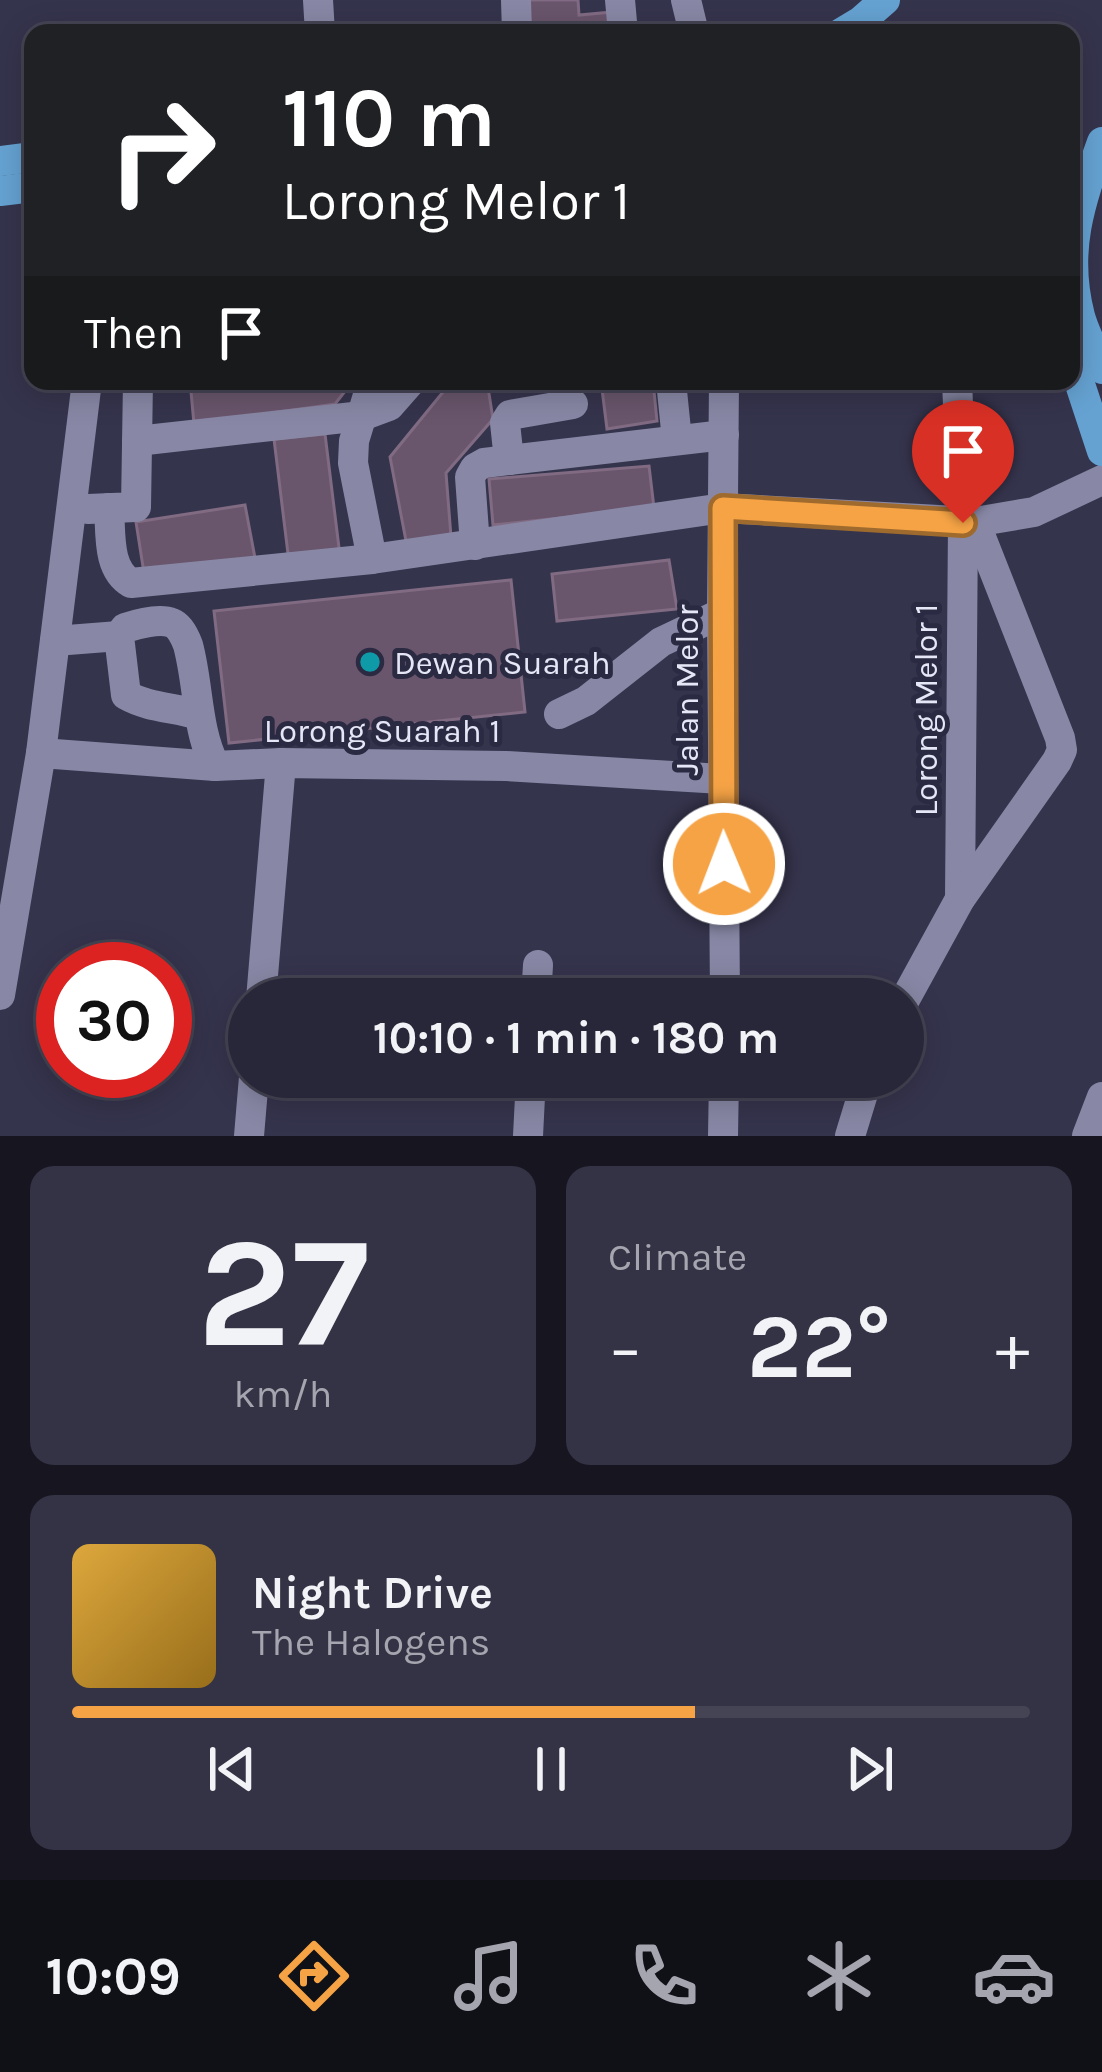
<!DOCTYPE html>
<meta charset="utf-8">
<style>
:root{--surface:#28273a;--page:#343345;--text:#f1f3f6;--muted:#a5a5af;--line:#444454;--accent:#f5a345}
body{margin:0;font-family:Karla,sans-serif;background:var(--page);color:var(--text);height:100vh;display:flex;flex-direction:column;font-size:45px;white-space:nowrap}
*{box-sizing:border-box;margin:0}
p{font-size:39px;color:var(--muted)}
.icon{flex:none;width:66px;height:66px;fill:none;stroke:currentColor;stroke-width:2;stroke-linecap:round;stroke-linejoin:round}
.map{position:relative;height:1136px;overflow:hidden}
.side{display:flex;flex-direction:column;gap:30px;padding:30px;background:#161520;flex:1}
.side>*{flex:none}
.guide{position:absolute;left:24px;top:24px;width:1056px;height:366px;border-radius:24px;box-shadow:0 6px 30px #0003,0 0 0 3px var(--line);background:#202124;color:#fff;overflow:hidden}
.speed{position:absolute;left:36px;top:942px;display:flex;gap:24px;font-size:60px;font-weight:700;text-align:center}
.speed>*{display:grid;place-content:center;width:156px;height:156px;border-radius:50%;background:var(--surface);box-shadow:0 6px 30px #0003,0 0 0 3px var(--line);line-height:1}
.speed .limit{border:18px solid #d22;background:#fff;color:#111}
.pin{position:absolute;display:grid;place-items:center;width:102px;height:102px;color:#fff;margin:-123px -51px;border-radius:50% 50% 50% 0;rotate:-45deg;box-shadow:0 0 12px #0007}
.pin .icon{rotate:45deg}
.me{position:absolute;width:132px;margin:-66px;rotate:359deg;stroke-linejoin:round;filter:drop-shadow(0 0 9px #0008)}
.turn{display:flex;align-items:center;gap:42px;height:252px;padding:0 60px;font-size:54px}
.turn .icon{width:156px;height:156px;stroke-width:2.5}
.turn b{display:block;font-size:84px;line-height:102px}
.then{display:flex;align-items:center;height:114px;padding:0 60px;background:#0003;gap:24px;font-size:45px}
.big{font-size:90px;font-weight:700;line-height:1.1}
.side .widget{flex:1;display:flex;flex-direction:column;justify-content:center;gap:18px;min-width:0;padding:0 42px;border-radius:24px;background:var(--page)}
.side .dial{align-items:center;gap:0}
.dial b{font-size:156px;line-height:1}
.song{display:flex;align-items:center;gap:36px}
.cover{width:144px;height:144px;border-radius:18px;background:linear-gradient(135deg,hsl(40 70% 55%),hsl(40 70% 35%))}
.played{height:12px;border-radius:6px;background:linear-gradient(90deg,var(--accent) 65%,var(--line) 65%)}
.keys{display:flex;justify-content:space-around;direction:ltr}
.heat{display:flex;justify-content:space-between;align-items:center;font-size:66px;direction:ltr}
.side .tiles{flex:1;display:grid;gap:30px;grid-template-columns:1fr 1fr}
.widget:last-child{grid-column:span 2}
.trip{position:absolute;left:228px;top:978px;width:696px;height:120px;border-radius:60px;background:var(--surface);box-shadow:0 6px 30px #0003,0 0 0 3px var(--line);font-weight:700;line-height:120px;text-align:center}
.tab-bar{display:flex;height:192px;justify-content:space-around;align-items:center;background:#101017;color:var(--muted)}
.tab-bar .icon{width:84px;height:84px}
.tab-bar .active{color:var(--accent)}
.tab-bar b{font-size:54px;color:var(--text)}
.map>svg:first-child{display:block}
.building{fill:#69556c;stroke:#806b83;stroke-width:3}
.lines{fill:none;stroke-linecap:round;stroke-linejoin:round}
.minor{stroke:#8888a6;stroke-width:30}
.major{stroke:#65a2d2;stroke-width:30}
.route-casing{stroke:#9f6a2d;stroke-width:30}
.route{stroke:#f5a345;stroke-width:21}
.culture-dot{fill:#0f9aa8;stroke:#2b2a43;stroke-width:4.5}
.labels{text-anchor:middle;stroke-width:10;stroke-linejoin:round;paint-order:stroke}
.poi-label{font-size:33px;fill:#e5e6f6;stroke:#2b2a43;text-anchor:start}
.street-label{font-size:33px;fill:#e5e6f6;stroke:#2b2a43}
</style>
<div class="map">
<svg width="1102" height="1136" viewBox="0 0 1102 1136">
<rect width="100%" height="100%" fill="#35344d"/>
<g class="building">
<path d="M528,0H578L579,15L613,12L615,33H531Z"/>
<path d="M190,381H353L335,404L194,424Z"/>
<path d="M452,381H487L493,419L446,473L451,537L406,541L390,457Z"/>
<path d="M601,381H653L657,421L607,429Z"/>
<path d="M325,434L340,556L289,562L274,439Z"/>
<path d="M649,466L654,508L493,525L489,479Z"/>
<path d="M245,505L255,558L144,573L136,522Z"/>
<path d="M669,560L677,609L557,621L552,574Z"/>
<path d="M511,580L525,712L229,743L214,611Z"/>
</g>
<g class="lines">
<g class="minor">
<path d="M318,0L320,33"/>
<path d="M516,0L517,33"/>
<path d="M620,0L623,33"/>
<path d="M686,0L694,33"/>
<path d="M671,381L677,440"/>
<path d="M724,381L722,613L725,999"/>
<path d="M957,381L963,523L960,899"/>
<path d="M137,441L362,416L389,406L411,381"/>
<path d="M509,460L505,423L510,415L573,404"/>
<path d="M109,508C111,534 107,569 131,583L372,559L723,508L975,522L1034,512L1102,480"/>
<path d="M88,509L136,507L138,381"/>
<path d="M475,545L470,477L475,468L484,463L724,435"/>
<path d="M372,559L353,463L354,441L368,395L378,381"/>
<path d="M55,641L119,636"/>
<path d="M559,714L586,701L661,642L722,613"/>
<path d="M199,715C174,707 149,708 126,695L119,636L125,628C137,624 160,618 172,623C180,626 185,637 188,645C199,686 196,728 215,766"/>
<path d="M41,753L215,766L281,763L506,766L722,779"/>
<path d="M0,995L41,753L87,381"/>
<path d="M261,999L281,763"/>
<path d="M536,999L538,965"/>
<path d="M903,1003L960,899L1057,761L1062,750L1060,738L975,522"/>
<path d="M249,1136L254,1077"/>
<path d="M528,1136L531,1077"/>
<path d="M723,1136L724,1077"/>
<path d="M850,1136L868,1077"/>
<path d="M1087,1136L1102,1097"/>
</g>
<g class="major">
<path d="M841,33L861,21L885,0"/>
<path d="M1102,142C1080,203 1063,251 1080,316C1085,334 1095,352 1102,369"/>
<path d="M0,161L33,157"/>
<path d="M0,191L33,187"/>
<path d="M1071,357L1102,451"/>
</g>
</g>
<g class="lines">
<defs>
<path id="route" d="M724,864L723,508L963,523"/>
</defs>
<use href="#route" class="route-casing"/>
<use href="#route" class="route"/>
</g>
<circle class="culture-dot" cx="370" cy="662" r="12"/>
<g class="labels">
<g class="poi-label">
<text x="394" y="674">Dewan Suarah</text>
</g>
<g class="street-label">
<text transform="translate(686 690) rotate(-90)" y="12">Jalan Melor</text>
<text transform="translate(925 710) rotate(-90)" y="12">Lorong Melor 1</text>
<text x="382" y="742">Lorong Suarah 1</text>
</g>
</g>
</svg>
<div class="speed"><div class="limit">30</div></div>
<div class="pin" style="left:963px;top:523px;background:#d93025"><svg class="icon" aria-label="arrive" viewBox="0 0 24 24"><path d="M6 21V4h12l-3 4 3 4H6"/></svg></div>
<svg class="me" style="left:724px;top:864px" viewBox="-20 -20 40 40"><circle r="17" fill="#f5a345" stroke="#fff" stroke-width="3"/><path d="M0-11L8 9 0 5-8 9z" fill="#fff"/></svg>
<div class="trip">10:10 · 1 min · 180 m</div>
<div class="guide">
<div class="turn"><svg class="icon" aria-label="right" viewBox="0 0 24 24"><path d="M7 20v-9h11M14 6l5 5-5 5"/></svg><div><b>110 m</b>Lorong Melor 1</div></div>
<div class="then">Then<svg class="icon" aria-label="arrive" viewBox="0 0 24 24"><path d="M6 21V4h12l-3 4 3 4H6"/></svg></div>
</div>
</div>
<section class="side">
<div class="tiles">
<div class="widget dial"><b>27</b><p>km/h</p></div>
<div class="widget"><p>Climate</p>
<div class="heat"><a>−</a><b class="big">22°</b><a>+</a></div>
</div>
<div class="widget">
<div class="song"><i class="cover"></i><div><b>Night Drive</b><p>The Halogens</p></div></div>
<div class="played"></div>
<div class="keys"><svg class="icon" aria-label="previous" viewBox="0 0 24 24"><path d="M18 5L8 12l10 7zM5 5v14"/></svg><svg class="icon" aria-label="pause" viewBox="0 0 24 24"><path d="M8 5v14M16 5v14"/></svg><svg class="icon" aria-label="next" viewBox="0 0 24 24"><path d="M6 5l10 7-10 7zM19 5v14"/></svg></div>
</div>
</div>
</section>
<nav class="tab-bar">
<b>10:09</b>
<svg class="icon active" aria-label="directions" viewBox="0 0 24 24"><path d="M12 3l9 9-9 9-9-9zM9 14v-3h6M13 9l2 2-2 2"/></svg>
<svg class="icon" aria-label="music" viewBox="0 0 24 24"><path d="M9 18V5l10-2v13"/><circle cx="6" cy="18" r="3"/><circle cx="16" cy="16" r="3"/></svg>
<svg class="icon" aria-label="phone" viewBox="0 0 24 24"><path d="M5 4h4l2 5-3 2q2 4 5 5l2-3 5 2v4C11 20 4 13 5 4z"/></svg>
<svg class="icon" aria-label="climate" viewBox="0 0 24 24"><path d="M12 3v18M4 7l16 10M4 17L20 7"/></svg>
<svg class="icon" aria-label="car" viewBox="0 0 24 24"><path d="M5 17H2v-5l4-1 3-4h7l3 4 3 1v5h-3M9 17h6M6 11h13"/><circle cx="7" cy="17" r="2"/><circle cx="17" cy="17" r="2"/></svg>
</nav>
